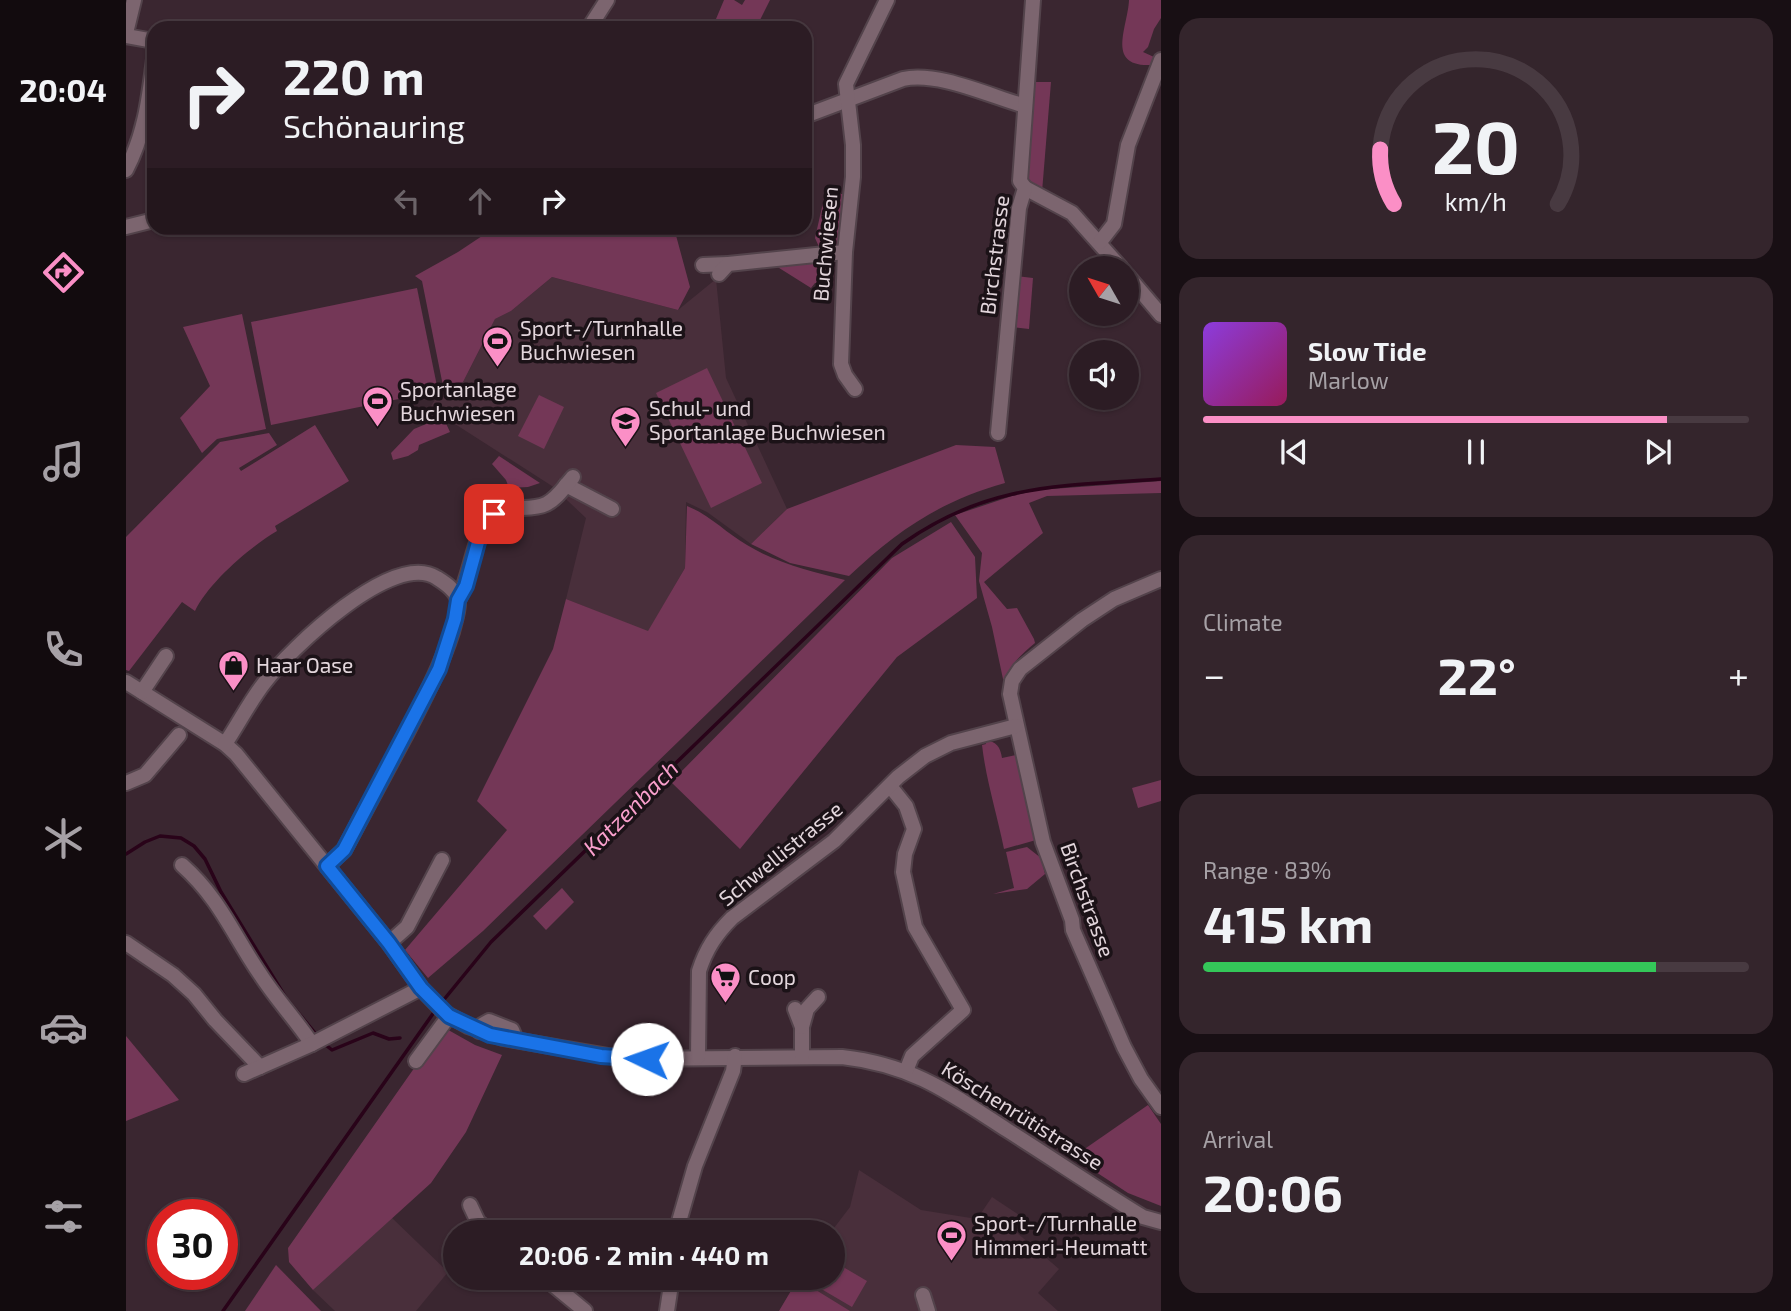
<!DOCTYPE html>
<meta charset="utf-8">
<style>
:root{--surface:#2c1c24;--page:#34252c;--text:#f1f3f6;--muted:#a6a1a6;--line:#483a41;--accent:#fb8fc6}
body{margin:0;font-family:"Exo 2",sans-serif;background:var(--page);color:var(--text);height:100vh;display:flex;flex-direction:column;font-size:26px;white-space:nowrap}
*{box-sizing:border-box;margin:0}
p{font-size:23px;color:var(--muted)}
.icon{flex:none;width:38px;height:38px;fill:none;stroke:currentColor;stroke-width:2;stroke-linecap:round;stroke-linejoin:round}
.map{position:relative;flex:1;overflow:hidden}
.side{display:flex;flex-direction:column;gap:18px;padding:18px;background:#180f14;width:630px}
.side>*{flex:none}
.top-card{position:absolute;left:21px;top:21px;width:665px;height:214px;border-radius:21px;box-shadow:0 2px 5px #0004,0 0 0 2px var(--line);background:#2c1c24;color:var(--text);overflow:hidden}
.needle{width:46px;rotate:309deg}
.fabs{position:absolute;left:943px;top:256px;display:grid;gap:14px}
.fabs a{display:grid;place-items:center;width:70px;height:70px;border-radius:50%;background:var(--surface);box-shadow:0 2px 5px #0004,0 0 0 2px var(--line);font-size:35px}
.speed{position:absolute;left:21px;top:1199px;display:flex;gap:14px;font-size:35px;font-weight:700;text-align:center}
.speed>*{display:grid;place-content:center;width:91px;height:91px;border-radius:50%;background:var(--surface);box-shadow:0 2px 5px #0004,0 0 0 2px var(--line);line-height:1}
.speed .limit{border:10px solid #d22;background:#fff;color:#111}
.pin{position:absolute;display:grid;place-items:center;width:60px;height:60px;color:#fff;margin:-30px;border-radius:14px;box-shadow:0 4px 10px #0006}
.me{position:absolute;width:77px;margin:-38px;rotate:273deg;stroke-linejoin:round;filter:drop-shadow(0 0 5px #0008)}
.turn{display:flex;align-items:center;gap:24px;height:147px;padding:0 21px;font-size:32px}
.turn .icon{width:91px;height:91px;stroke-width:2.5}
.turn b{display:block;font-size:49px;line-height:60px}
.lanes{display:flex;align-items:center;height:66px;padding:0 21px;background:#0003;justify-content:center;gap:35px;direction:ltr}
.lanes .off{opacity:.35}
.big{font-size:52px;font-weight:700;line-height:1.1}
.side .widget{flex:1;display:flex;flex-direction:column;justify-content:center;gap:10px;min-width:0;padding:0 24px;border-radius:21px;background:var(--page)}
.side .dial{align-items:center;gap:0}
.dial svg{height:182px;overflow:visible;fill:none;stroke:var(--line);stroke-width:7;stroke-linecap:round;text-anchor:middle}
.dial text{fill:var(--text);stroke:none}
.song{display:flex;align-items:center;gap:21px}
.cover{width:84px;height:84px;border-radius:10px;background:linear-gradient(135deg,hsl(270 70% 55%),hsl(330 70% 35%))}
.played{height:7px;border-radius:4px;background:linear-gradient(90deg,var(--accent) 85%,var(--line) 85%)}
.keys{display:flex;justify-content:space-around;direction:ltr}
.heat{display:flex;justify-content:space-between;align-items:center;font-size:38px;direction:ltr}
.charge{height:10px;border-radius:5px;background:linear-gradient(90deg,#34c759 83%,var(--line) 0)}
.trip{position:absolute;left:317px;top:1220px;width:402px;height:70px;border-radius:35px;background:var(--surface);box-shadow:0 2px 5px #0004,0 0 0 2px var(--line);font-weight:700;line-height:70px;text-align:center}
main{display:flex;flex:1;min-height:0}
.menu{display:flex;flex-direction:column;width:126px;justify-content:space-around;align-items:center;background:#120b0e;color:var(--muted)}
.menu .icon{width:49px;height:49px}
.menu .current{color:var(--accent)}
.menu b{font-size:32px;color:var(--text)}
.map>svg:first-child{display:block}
.built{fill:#492f3b}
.green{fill:#743757}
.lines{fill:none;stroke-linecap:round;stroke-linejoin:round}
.stream{stroke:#290319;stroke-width:3.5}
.minor-casing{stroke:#53434b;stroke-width:18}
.minor{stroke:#7c656f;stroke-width:14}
.route-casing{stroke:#114b97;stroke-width:18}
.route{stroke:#1a73e8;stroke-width:12}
.labels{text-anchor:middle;stroke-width:7;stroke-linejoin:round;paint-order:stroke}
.street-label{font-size:21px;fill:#e3d6dc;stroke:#1b1217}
.poi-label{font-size:21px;fill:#e3d6dc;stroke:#1b1217;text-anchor:start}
.water-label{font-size:23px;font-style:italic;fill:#f99fcc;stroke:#1b1217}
</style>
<main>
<nav class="menu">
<b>20:04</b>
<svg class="icon current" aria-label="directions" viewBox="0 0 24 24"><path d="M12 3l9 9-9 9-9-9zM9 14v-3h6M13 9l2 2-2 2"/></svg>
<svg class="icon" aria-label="music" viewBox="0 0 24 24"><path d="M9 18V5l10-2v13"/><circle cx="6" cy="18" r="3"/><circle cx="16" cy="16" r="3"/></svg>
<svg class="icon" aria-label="phone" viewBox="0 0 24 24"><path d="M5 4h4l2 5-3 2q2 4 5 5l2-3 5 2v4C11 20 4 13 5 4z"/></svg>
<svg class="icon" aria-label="climate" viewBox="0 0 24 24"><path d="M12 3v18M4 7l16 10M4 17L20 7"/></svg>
<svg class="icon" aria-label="car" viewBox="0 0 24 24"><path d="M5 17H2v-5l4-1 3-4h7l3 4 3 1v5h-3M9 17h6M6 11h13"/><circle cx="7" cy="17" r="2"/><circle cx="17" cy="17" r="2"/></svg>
<svg class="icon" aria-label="filters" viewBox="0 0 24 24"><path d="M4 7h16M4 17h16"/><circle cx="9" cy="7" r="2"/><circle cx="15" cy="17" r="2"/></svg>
</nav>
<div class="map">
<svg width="1035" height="1311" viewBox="0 0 1035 1311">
<rect width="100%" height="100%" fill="#3a2630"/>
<g class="built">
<path d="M426,277L552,310L590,279L600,378L661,509L625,544L581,512L560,502L559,568L522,632L440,599L460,518L426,486L304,408L317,386L337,382L369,319L385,311Z"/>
<path d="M733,1170L795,1210L851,1219L866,1197L899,1219L890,1232L933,1269L912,1293L932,1311H653L673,1278H707V1232H705L724,1207Z"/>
<path d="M265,1217L322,1272L290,1311H209L187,1290Z"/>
</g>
<g class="green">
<path d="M598,0H608L616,5L619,0H644L630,28H607L590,19Z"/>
<path d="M1003,0H1035V18L1028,29L1022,47L1017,52L1028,57L1025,65C979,67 1002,27 1003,0Z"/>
<path d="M910,82H925L916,192L904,185L901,180L908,83Z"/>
<path d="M699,194H718L714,243L707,248L694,249L689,238Z"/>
<path d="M368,228H548L564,287L552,310L426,277L385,311L369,319L337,382L317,386L296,281L289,276L332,252Z"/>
<path d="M694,259V283H689L685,288L650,266L652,261Z"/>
<path d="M890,276L907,278L903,329L886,327Z"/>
<path d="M291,288L312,391L145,425L125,322Z"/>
<path d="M116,314L140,429L91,439L76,453L54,418L84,386L57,327Z"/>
<path d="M581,368L636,483L585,508L530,393Z"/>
<path d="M413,395L438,407L418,449L392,436Z"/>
<path d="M317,417L324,432L293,445L292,450L282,456L267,460L265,453L288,429Z"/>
<path d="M189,425L223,481L149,526L151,531C124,547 83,582 69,611L56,602L3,671L0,670V537L94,442L143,433L151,445L113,468L115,471Z"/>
<path d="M830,445L869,447L879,483C814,501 771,531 723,576L664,563L625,544L661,509Z"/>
<path d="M373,456L414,483L402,487L383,488L380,480L366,464Z"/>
<path d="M1035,481V493L921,496L903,503L917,533L858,582L881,609L891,608L908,639L909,643C896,654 884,664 879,680L877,679L866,627L853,581L856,553L829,515L886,496L912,490Z"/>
<path d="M561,506C584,515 600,533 621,545C652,564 685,571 719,580L357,931L302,978L279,950L381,830L351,801L427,649L440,599L522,631L559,568Z"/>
<path d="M825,522L849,557L851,598L771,657L614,849L545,782L766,558Z"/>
<path d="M859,741C871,741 874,747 876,758L890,755L910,840L878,849C871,814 860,780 856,745L860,744Z"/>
<path d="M1035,780V801L1012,808L1006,788Z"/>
<path d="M901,847L915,858L919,874L901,889L867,894L888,888L880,852Z"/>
<path d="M436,888L448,902L420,930L407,916Z"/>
<path d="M317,1027L349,1045L376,1055L340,1132L305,1183L187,1290L163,1262L162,1248Z"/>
<path d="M0,1036L53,1100L0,1121Z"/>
<path d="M1022,1105L1035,1124V1206L1002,1193L947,1157Z"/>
<path d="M707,1261L741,1281L726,1307L680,1280L681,1278H707Z"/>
<path d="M150,1265L195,1311H119Z"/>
<path d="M672,1279L724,1311H653Z"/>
</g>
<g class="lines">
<g class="stream">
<path d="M0,854L19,842L34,836L55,838L68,846L79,859L95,892L160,998L189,1033"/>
<path d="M316,1002L365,942L776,544C862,483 935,486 1035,479"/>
<path d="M201,1046L206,1050L247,1033L263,1039L274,1038"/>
<path d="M97,1311L311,1008"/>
</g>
<defs>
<g id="minor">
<path d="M463,28L481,0"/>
<path d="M0,33L8,0"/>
<path d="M0,36L28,41"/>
<path d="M679,116L777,79C811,71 864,96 899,106"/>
<path d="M0,170C19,134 23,98 28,59"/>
<path d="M899,188L946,213L995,268"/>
<path d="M0,227L28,220"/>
<path d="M974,242L988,224L1002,145L1035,60"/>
<path d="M577,265L602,264"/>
<path d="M593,274L602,264L719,252"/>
<path d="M1001,275L1035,315"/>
<path d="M729,389L719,375L715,364L719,252L727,177V145L720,84L761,0"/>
<path d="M872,433L893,208L899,188L894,181L907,0"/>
<path d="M440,485L486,509"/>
<path d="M1035,579L988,599L956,620L894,669L886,681L884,694L917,842L946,920L947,930L998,1047L1015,1079L1035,1107"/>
<path d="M332,600C345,577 348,530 367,515C383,503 404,512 420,504C431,499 439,486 447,477"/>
<path d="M0,682L99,744L110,754L263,943L295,988L319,1013L342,1026L377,1038L500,1059L716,1057C787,1065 824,1093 881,1130C927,1159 971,1189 1017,1217L1035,1222"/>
<path d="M16,692L40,656"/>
<path d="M99,744C113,723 124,701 139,682C164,649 268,549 311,578C319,583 330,590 332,600C333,610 328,623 326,632C314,669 296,703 278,738C258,775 238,812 218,850L201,866"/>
<path d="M0,783L19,775L53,735"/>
<path d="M764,786L780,806L788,829L779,854L777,872L789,927L837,1010L786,1056L780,1071"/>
<path d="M56,865C94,899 106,933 134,974C150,999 170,1020 186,1044"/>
<path d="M0,943L47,975L68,994L89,1020L134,1067"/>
<path d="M263,943L281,927L316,860"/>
<path d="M669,1009L676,1027V1056"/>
<path d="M676,1027L681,1009L692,997"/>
<path d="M353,1031L356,1025L363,1021L386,1030L390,1040"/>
<path d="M572,1057L573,971C580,949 590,934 606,918L708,841L772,777L799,756L825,743L890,726"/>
<path d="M290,1061L323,1016"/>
<path d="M118,1074L186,1044L295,988"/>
<path d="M344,1205L352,1222L364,1232"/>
<path d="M550,1232L569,1166L607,1071L609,1056"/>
<path d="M419,1278L459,1311"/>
<path d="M797,1295L802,1311"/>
<path d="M541,1311L546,1278"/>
</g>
</defs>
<use href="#minor" class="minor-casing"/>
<use href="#minor" class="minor"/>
</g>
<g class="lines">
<defs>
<path id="route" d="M368,514L360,523L354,535L340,586L332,600L329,619L313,669L218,850L201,866L263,943L295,988L323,1016L364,1035L475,1056L521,1059"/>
</defs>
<use href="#route" class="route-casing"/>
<use href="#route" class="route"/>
</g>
<defs>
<symbol id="stadium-pin" viewBox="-11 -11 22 30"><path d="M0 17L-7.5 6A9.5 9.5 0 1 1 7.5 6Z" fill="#fb8fc6" stroke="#1b1217"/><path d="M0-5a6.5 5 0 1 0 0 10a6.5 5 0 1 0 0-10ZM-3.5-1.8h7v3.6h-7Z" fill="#111"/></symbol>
<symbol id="school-pin" viewBox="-11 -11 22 30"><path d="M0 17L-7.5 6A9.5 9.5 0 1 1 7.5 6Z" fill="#fb8fc6" stroke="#1b1217"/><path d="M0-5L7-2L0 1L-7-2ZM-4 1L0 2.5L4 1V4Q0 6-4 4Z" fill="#111"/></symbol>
<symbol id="shop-pin" viewBox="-11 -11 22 30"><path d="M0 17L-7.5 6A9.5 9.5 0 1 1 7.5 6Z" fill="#fb8fc6" stroke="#1b1217"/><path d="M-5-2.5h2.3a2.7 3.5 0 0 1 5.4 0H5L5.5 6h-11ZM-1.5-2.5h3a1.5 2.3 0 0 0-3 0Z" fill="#111"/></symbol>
<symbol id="supermarket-pin" viewBox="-11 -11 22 30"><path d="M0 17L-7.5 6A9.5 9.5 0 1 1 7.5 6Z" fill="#fb8fc6" stroke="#1b1217"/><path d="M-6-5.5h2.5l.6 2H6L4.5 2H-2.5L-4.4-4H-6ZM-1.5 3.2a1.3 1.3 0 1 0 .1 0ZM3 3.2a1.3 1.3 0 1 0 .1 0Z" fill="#111"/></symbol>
</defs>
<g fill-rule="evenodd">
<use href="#stadium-pin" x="354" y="324" width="35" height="47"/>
<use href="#stadium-pin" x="234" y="384" width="35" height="47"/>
<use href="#school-pin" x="482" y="404" width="35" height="47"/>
<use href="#shop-pin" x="90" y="648" width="35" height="47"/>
<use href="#supermarket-pin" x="582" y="960" width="35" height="47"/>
<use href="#stadium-pin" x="808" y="1218" width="35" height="47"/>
</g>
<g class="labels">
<g class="street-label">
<text transform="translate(700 244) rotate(-85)" y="7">Buchwiesen</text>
<text transform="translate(869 255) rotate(-83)" y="7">Birchstrasse</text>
<text transform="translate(655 854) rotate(-39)" y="7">Schwellistrasse</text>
<text transform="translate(961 900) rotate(70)" y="7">Birchstrasse</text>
<text transform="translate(896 1116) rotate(32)" y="7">Köschenrütistrasse</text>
</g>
<g class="poi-label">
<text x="394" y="336">Sport-/Turnhalle<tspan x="394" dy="24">Buchwiesen</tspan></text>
<text x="274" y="397">Sportanlage<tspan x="274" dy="24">Buchwiesen</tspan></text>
<text x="523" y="416">Schul- und<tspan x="523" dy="24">Sportanlage Buchwiesen</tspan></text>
<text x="130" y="673">Haar Oase</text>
<text x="622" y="985">Coop</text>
<text x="848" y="1231">Sport-/Turnhalle<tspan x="848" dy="24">Himmeri-Heumatt</tspan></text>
</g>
<g class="water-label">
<text transform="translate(505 808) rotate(-45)" y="8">Katzenbach</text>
</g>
</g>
</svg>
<div class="fabs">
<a><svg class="needle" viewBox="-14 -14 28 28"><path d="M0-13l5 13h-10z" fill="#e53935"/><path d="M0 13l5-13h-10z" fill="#a6a1a6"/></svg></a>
<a><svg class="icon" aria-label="sound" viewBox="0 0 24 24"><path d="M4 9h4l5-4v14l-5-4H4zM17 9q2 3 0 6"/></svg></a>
</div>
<div class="speed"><div class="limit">30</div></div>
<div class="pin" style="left:368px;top:514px;background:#d93025"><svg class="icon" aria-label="arrive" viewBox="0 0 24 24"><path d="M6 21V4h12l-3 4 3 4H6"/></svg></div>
<svg class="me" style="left:521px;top:1059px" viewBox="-20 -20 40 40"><circle r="19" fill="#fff"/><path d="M0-13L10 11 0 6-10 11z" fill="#1a73e8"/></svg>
<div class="trip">20:06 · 2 min · 440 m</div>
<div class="top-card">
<div class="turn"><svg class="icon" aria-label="right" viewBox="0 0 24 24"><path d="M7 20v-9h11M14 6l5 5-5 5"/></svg><div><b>220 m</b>Schönauring</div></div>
<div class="lanes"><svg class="icon off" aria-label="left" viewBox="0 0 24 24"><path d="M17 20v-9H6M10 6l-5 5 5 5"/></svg><svg class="icon off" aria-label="ahead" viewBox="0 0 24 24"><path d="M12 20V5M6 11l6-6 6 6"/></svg><svg class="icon" aria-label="right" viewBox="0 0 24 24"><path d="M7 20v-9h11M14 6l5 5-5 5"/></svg></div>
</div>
</div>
<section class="side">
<div class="widget dial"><svg viewBox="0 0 100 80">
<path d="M14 69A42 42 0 1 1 86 69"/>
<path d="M14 69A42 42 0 0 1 8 45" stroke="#fb8fc6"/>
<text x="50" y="56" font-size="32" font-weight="700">20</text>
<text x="50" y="72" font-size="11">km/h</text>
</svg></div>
<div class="widget">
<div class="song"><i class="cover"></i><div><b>Slow Tide</b><p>Marlow</p></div></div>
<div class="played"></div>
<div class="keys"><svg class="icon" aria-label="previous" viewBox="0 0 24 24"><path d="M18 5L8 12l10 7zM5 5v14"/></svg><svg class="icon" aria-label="pause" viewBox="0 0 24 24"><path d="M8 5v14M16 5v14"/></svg><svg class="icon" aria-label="next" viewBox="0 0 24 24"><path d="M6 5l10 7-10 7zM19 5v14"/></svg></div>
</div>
<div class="widget"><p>Climate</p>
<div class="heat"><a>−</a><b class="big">22°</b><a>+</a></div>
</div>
<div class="widget"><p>Range · 83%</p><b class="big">415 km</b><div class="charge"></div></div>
<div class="widget"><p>Arrival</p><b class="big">20:06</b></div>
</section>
</main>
